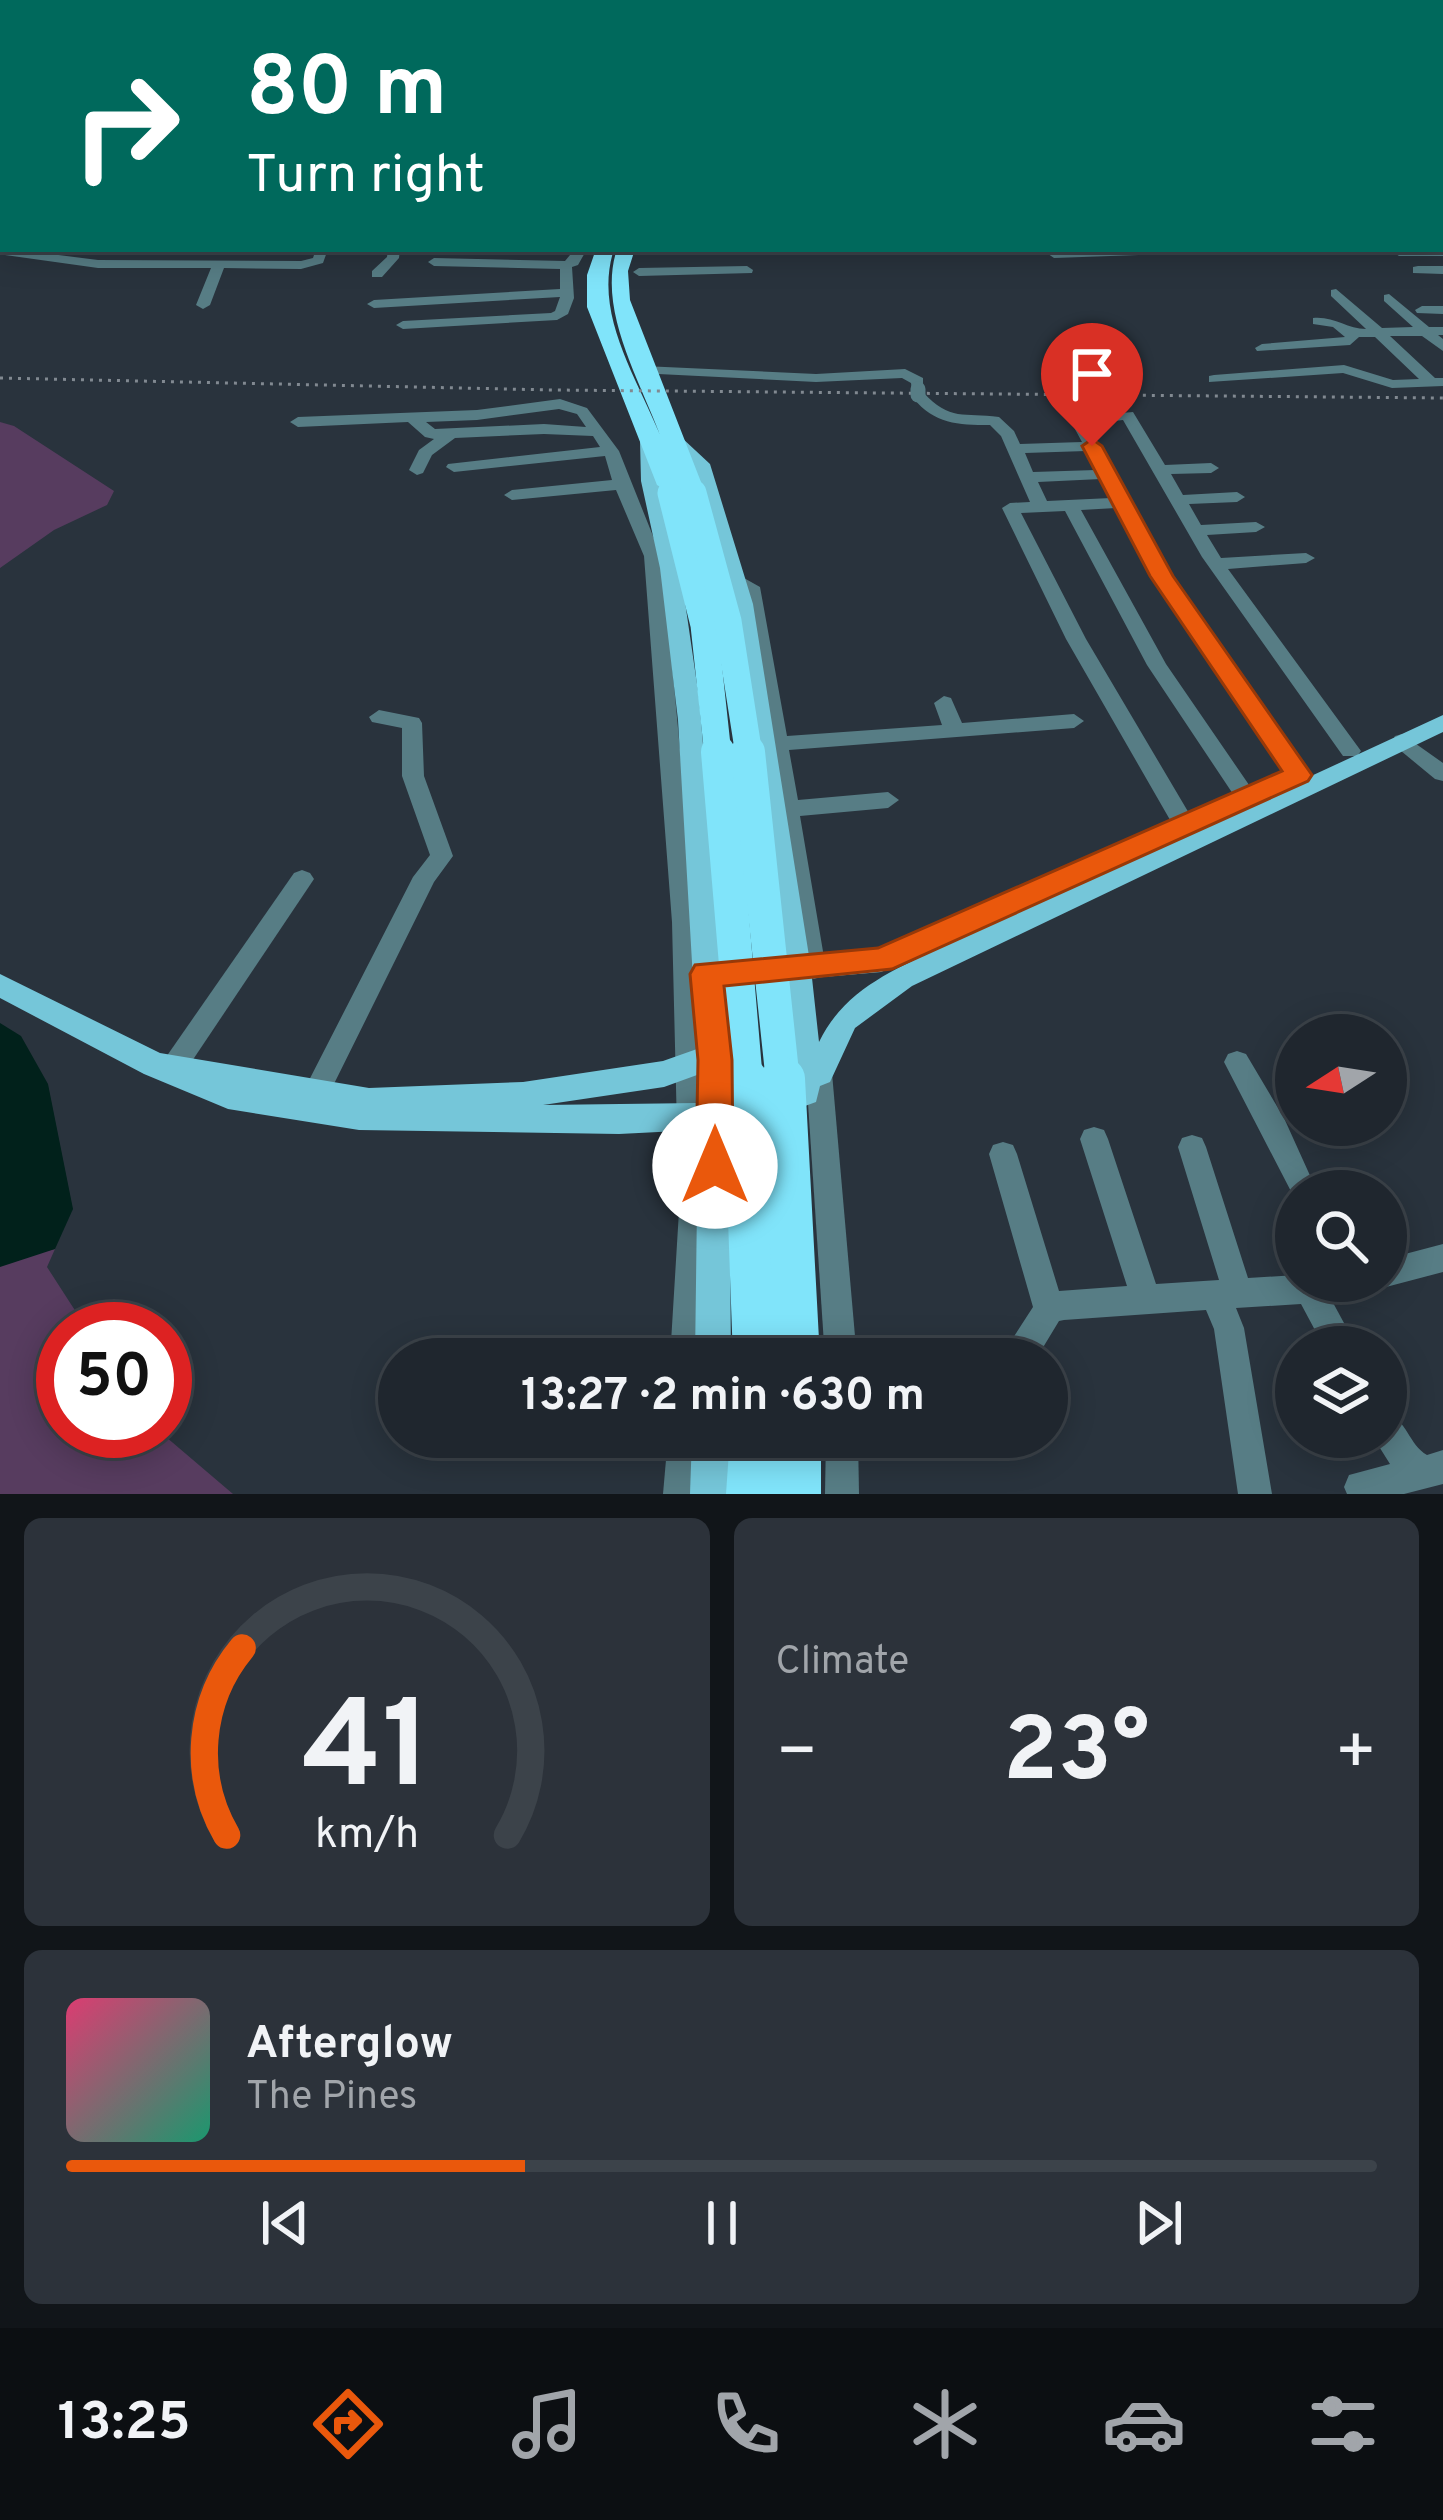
<!DOCTYPE html>
<meta charset="utf-8">
<style>
:root{--surface:#1f262e;--page:#2c323a;--text:#f1f3f6;--muted:#a1a5aa;--line:#3c434a;--accent:#ea580c}
body{margin:0;font-family:Overpass,sans-serif;background:var(--page);color:var(--text);height:100vh;display:flex;flex-direction:column;font-size:45px;white-space:nowrap}
*{box-sizing:border-box;margin:0}
p{font-size:39px;color:var(--muted)}
.icon{flex:none;width:66px;height:66px;fill:none;stroke:currentColor;stroke-width:2;stroke-linecap:round;stroke-linejoin:round}
.map{position:relative;height:1494px;overflow:hidden}
.sheet{display:flex;flex-direction:column;gap:24px;padding:24px;background:#111519;flex:1}
.sheet>*{flex:none}
.guide{position:absolute;left:0px;top:0px;width:1443px;height:252px;box-shadow:0 6px 30px #0003,0 0 0 3px var(--line);background:#00695c;color:#fff;overflow:hidden}
.needle{width:78px;rotate:258deg}
.controls{position:absolute;left:1275px;top:1014px;display:grid;gap:24px}
.controls a{display:grid;place-items:center;width:132px;height:132px;border-radius:50%;background:var(--surface);box-shadow:0 6px 30px #0003,0 0 0 3px var(--line);font-size:60px}
.speed{position:absolute;left:36px;top:1302px;display:flex;gap:24px;font-size:60px;font-weight:700;text-align:center}
.speed>*{display:grid;place-content:center;width:156px;height:156px;border-radius:50%;background:var(--surface);box-shadow:0 6px 30px #0003,0 0 0 3px var(--line);line-height:1}
.speed .limit{border:18px solid #d22;background:#fff;color:#111}
.pin{position:absolute;display:grid;place-items:center;width:102px;height:102px;color:#fff;margin:-123px -51px;border-radius:50% 50% 50% 0;rotate:-45deg;box-shadow:0 0 12px #0007}
.pin .icon{rotate:45deg}
.me{position:absolute;width:132px;margin:-66px;rotate:0deg;stroke-linejoin:round;filter:drop-shadow(0 0 9px #0008)}
.turn{display:flex;align-items:center;gap:42px;height:252px;padding:0 48px;font-size:54px}
.turn .icon{width:156px;height:156px;stroke-width:2.5}
.turn b{display:block;font-size:84px;line-height:102px}
.big{font-size:90px;font-weight:700;line-height:1.1}
.sheet .widget{flex:1;display:flex;flex-direction:column;justify-content:center;gap:18px;min-width:0;padding:0 42px;border-radius:18px;background:var(--page)}
.sheet .dial{align-items:center;gap:0}
.dial svg{height:312px;overflow:visible;fill:none;stroke:var(--line);stroke-width:7;stroke-linecap:round;text-anchor:middle}
.dial text{fill:var(--text);stroke:none}
.song{display:flex;align-items:center;gap:36px}
.cover{width:144px;height:144px;border-radius:18px;background:linear-gradient(135deg,hsl(340 70% 55%),hsl(160 70% 35%))}
.played{height:12px;border-radius:6px;background:linear-gradient(90deg,var(--accent) 35%,var(--line) 35%)}
.keys{display:flex;justify-content:space-around;direction:ltr}
.heat{display:flex;justify-content:space-between;align-items:center;font-size:66px;direction:ltr}
.sheet .tiles{flex:1;display:grid;gap:24px;grid-template-columns:1fr 1fr}
.widget:last-child{grid-column:span 2}
.trip{position:absolute;left:378px;top:1338px;width:690px;height:120px;border-radius:60px;background:var(--surface);box-shadow:0 6px 30px #0003,0 0 0 3px var(--line);font-weight:700;line-height:120px;text-align:center}
.tabs{display:flex;height:192px;justify-content:space-around;align-items:center;background:#0c0f12;color:var(--muted)}
.tabs .icon{width:84px;height:84px}
.tabs .active{color:var(--accent)}
.tabs b{font-size:54px;color:var(--text)}
.map>svg:first-child{display:block}
.green{fill:#573c5f}
.water{fill:#01211b}
.lines{fill:none;stroke-linecap:round;stroke-linejoin:round}
.minor{fill:#577d85;fill-rule:evenodd}
.major{fill:#75c6d9;fill-rule:evenodd}
.highway{fill:#80e4fa;fill-rule:evenodd}
.rail{stroke:#818991;stroke-width:3;stroke-dasharray:3 6;stroke-linecap:butt}
.minor-bridge{stroke:#577d85;stroke-width:15}
.highway-bridge-far3{stroke:#80e4fa;stroke-width:21}
.highway-bridge-far2{stroke:#80e4fa;stroke-width:27}
.highway-bridge-far1{stroke:#80e4fa;stroke-width:34}
.highway-bridge{stroke:#80e4fa;stroke-width:44}
.route{fill:#ea580c;stroke:#983908;stroke-width:3}
</style>
<div class="map">
<svg width="1443" height="1494" viewBox="0 0 1443 1494">
<rect width="100%" height="100%" fill="#29333d"/>
<g class="green">
<path d="M0,422L14,426L114,491L107,505L54,530L0,568Z"/>
<path d="M55,1249L47,1267L87,1329H63V1431H159L233,1494H0V1262Z"/>
</g>
<path class="water" d="M0,1023L21,1036L48,1084L73,1209L55,1249L0,1267Z"/>
<g class="lines">
<g class="minor">
<path d="M0,0H10L0,3Z"/>
<path d="M0,37L3,38V45L0,44Z"/>
<path d="M1440,62L1443,63V69L1440,68Z"/>
<rect x="0" y="79" width="3" height="6"/>
<rect x="1440" y="128" width="3" height="6"/>
<rect x="1440" y="186" width="3" height="6"/>
<rect x="0" y="195" width="3" height="6"/>
<path d="M3,216V226L1,227L0,217Z"/>
<path d="M1440,217L1443,218V228L1440,227Z"/>
<path d="M3,248L98,260L301,261L313,258L316,249H328L323,263L301,269L224,268L210,305L203,309L196,305L211,268H98L5,255L0,253Z"/>
<path d="M1440,248H1443V256H1399L1393,252L1396,249Z"/>
<path d="M388,249H400L399,258L382,277H372V271L387,257Z"/>
<path d="M575,249H587L578,265L572,267L574,298L568,314L557,320L403,329L396,325L403,321L551,313L555,311L560,297L374,308L367,304L374,300L560,289V269L434,266L428,262L434,258L565,261Z"/>
<path d="M1041,249L1057,250L1201,249L1195,253L1054,258Z"/>
<path d="M747,266L753,270L752,273L639,276L633,272L639,268Z"/>
<path d="M1418,266H1443V274L1413,273V267Z"/>
<path d="M1336,289L1382,328L1413,327L1384,301V295L1389,294L1429,327H1443V335H1438L1443,339V351L1422,336H1390L1435,378H1443V386L1392,388L1343,373L1209,382V376L1214,375L1344,365L1393,380L1419,379L1375,337H1359L1350,345L1257,351L1255,348L1262,344L1345,337L1333,327L1313,324V318C1334,316 1347,329 1366,329L1331,296V290Z"/>
<path d="M1422,306H1443V314L1417,313L1415,310Z"/>
<path d="M643,366L816,374L905,369L923,378V392C950,422 964,412 999,417L1014,431L1020,444L1082,442L1070,420L1073,417L1133,412L1165,465L1211,463L1219,468L1211,473L1171,474L1183,495L1237,492L1245,497L1237,502L1189,504L1201,525L1256,522L1265,527L1256,532L1207,535L1221,558L1306,553L1315,558L1306,563L1228,569L1361,751L1357,756H1343L1202,557L1123,420L1088,424L1171,576L1309,775L1306,780H1290L1153,576L1116,508L1081,510L1166,664L1258,798L1255,803H1239L1147,665L1065,511L1021,513L1086,639L1193,820L1212,836L1209,842L1201,844L1177,832L1066,639L1002,508L1010,503L1030,502L1001,436L990,425C957,425 935,424 913,398L911,383L902,378L816,382L638,373V367ZM1086,451L1096,470L1033,472L1025,453ZM1101,479L1111,498L1047,501L1038,482Z"/>
<path d="M560,399L587,408L619,451L655,541L665,536L674,541L662,556L696,922L707,1211L702,1359H670L679,1211L672,922L644,556L616,490L512,500L504,495L512,490L612,480L605,456L454,472L446,467L448,464L600,447L593,436L544,434L455,438L432,455L423,473L417,475L409,470L419,450L434,439L425,437L408,422L298,427L290,422L298,417L477,410ZM559,409L577,414L586,427L544,424L435,429L426,422L477,420Z"/>
<path d="M735,573L760,587L787,736L942,725L934,703L944,696L951,698L962,723L1074,714L1084,721L1074,728L789,750L798,800L888,792L899,800L888,808L800,816L826,969L823,976L814,979L805,976L802,969L778,817L767,815L764,810L767,805L776,802L742,590L726,578Z"/>
<path d="M379,710L419,718L422,723L424,776L453,856L434,882L326,1100L316,1104L306,1100L303,1092L413,877L430,855L402,776V728L372,722L369,717Z"/>
<path d="M1402,734L1443,763V781L1435,779L1395,746L1392,741L1395,736Z"/>
<path d="M302,870L310,873L314,879L310,885L182,1076L173,1079L164,1076L160,1068L164,1060L294,873Z"/>
<path d="M1237,1051L1246,1054L1284,1118L1317,1191H1296V1201L1224,1062L1228,1054Z"/>
<path d="M819,1062L828,1065L832,1073L857,1359H825L806,1073L810,1065Z"/>
<path d="M1094,1127L1104,1130L1108,1139L1156,1284L1219,1280L1178,1147L1182,1138L1192,1135L1202,1138L1206,1147L1248,1278L1296,1275V1281H1367L1363,1291L1331,1299L1357,1347H1324L1301,1304L1236,1308L1244,1328L1272,1494H1238L1214,1329L1206,1310L1064,1320L1059,1321L1036,1359H988L993,1348L1011,1341L1033,1307L989,1154L993,1145L1003,1142L1013,1145L1017,1154L1059,1291L1127,1286L1080,1139L1084,1130Z"/>
<path d="M1443,1244V1272L1386,1287L1375,1283L1386,1281V1259Z"/>
<path d="M1386,1412C1407,1420 1409,1445 1427,1455L1443,1450V1484L1404,1494H1347L1344,1487L1349,1475L1390,1464L1373,1437H1386Z"/>
<path d="M668,1437H700L697,1494H663Z"/>
<path d="M826,1437H858L859,1494H825Z"/>
</g>
<g class="major">
<path d="M649,435L658,440L660,481L677,547L699,698L730,1055L729,1096L789,1072L784,981L770,978L766,970L770,962L781,959L731,604L692,466L669,445V437H681L710,464L753,604L809,956L878,950L1042,882L1051,885L1054,895L1443,715V732L912,986L855,1028L830,1082L820,1086L816,1102L805,1106L792,1098L729,1124L731,1359H695L698,1130L619,1134L359,1130L228,1109L144,1074L0,998V974L160,1053L369,1088L523,1082L663,1061L697,1049L678,720L660,568L641,481L640,440ZM944,946C893,970 844,990 819,1042L812,978L881,972ZM697,1075L698,1103L543,1105L664,1087Z"/>
<path d="M692,1437H730L728,1494H690Z"/>
</g>
<g class="highway">
<path d="M596,249H614C593,313 636,376 660,435C639,378 597,309 617,249H635L628,271L630,300L701,482L697,487L680,486L669,492L657,485L587,307V275Z"/>
<path d="M730,1437H821V1494H726Z"/>
</g>
<path class="rail" d="M0,378L553,390L1443,398"/>
<path class="minor-bridge" d="M918,389V395"/>
<g class="highway-bridge-far3">
<path d="M689,482L694,496"/>
<path d="M670,489L672,496"/>
</g>
<g class="highway-bridge-far2">
<path d="M671,493L704,625L718,755"/>
<path d="M693,493L728,621L749,755"/>
</g>
<g class="highway-bridge-far1">
<path d="M718,752L746,1082"/>
<path d="M748,752L783,1082"/>
</g>
<g class="highway-bridge">
<path d="M745,1079L755,1359"/>
<path d="M783,1079L798,1359"/>
</g>
</g>
<path class="route" d="M1092,439L1102,446L1173,576L1312,775L1308,781L892,969L724,986L732,1060L733,1166L728,1178L715,1183L702,1178L696,1166L698,1060L690,974L695,965L878,948L1282,771L1150,576L1082,446Z"/>
</svg>
<div class="controls">
<a><svg class="needle" viewBox="-14 -14 28 28"><path d="M0-13l5 13h-10z" fill="#e53935"/><path d="M0 13l5-13h-10z" fill="#a1a5aa"/></svg></a>
<a><svg class="icon" aria-label="search" viewBox="0 0 24 24"><circle cx="10" cy="10" r="6"/><path d="M15 15l6 6"/></svg></a>
<a><svg class="icon" aria-label="layers" viewBox="0 0 24 24"><path d="M12 4l9 5-9 5-9-5zM3 14l9 5 9-5"/></svg></a>
</div>
<div class="speed"><div class="limit">50</div></div>
<div class="pin" style="left:1092px;top:446px;background:#d93025"><svg class="icon" aria-label="arrive" viewBox="0 0 24 24"><path d="M6 21V4h12l-3 4 3 4H6"/></svg></div>
<svg class="me" style="left:715px;top:1166px" viewBox="-20 -20 40 40"><circle r="19" fill="#fff"/><path d="M0-13L10 11 0 6-10 11z" fill="#ea580c"/></svg>
<div class="trip">13:27 · 2 min · 630 m</div>
<div class="guide">
<div class="turn"><svg class="icon" aria-label="right" viewBox="0 0 24 24"><path d="M7 20v-9h11M14 6l5 5-5 5"/></svg><div><b>80 m</b>Turn right</div></div>
</div>
</div>
<section class="sheet">
<div class="tiles">
<div class="widget dial"><svg viewBox="0 0 100 80">
<path d="M14 69A42 42 0 1 1 86 69"/>
<path d="M14 69A42 42 0 0 1 18 21" stroke="#ea580c"/>
<text x="50" y="56" font-size="32" font-weight="700">41</text>
<text x="50" y="72" font-size="11">km/h</text>
</svg></div>
<div class="widget"><p>Climate</p>
<div class="heat"><a>−</a><b class="big">23°</b><a>+</a></div>
</div>
<div class="widget">
<div class="song"><i class="cover"></i><div><b>Afterglow</b><p>The Pines</p></div></div>
<div class="played"></div>
<div class="keys"><svg class="icon" aria-label="previous" viewBox="0 0 24 24"><path d="M18 5L8 12l10 7zM5 5v14"/></svg><svg class="icon" aria-label="pause" viewBox="0 0 24 24"><path d="M8 5v14M16 5v14"/></svg><svg class="icon" aria-label="next" viewBox="0 0 24 24"><path d="M6 5l10 7-10 7zM19 5v14"/></svg></div>
</div>
</div>
</section>
<nav class="tabs">
<b>13:25</b>
<svg class="icon active" aria-label="directions" viewBox="0 0 24 24"><path d="M12 3l9 9-9 9-9-9zM9 14v-3h6M13 9l2 2-2 2"/></svg>
<svg class="icon" aria-label="music" viewBox="0 0 24 24"><path d="M9 18V5l10-2v13"/><circle cx="6" cy="18" r="3"/><circle cx="16" cy="16" r="3"/></svg>
<svg class="icon" aria-label="phone" viewBox="0 0 24 24"><path d="M5 4h4l2 5-3 2q2 4 5 5l2-3 5 2v4C11 20 4 13 5 4z"/></svg>
<svg class="icon" aria-label="climate" viewBox="0 0 24 24"><path d="M12 3v18M4 7l16 10M4 17L20 7"/></svg>
<svg class="icon" aria-label="car" viewBox="0 0 24 24"><path d="M5 17H2v-5l4-1 3-4h7l3 4 3 1v5h-3M9 17h6M6 11h13"/><circle cx="7" cy="17" r="2"/><circle cx="17" cy="17" r="2"/></svg>
<svg class="icon" aria-label="filters" viewBox="0 0 24 24"><path d="M4 7h16M4 17h16"/><circle cx="9" cy="7" r="2"/><circle cx="15" cy="17" r="2"/></svg>
</nav>
